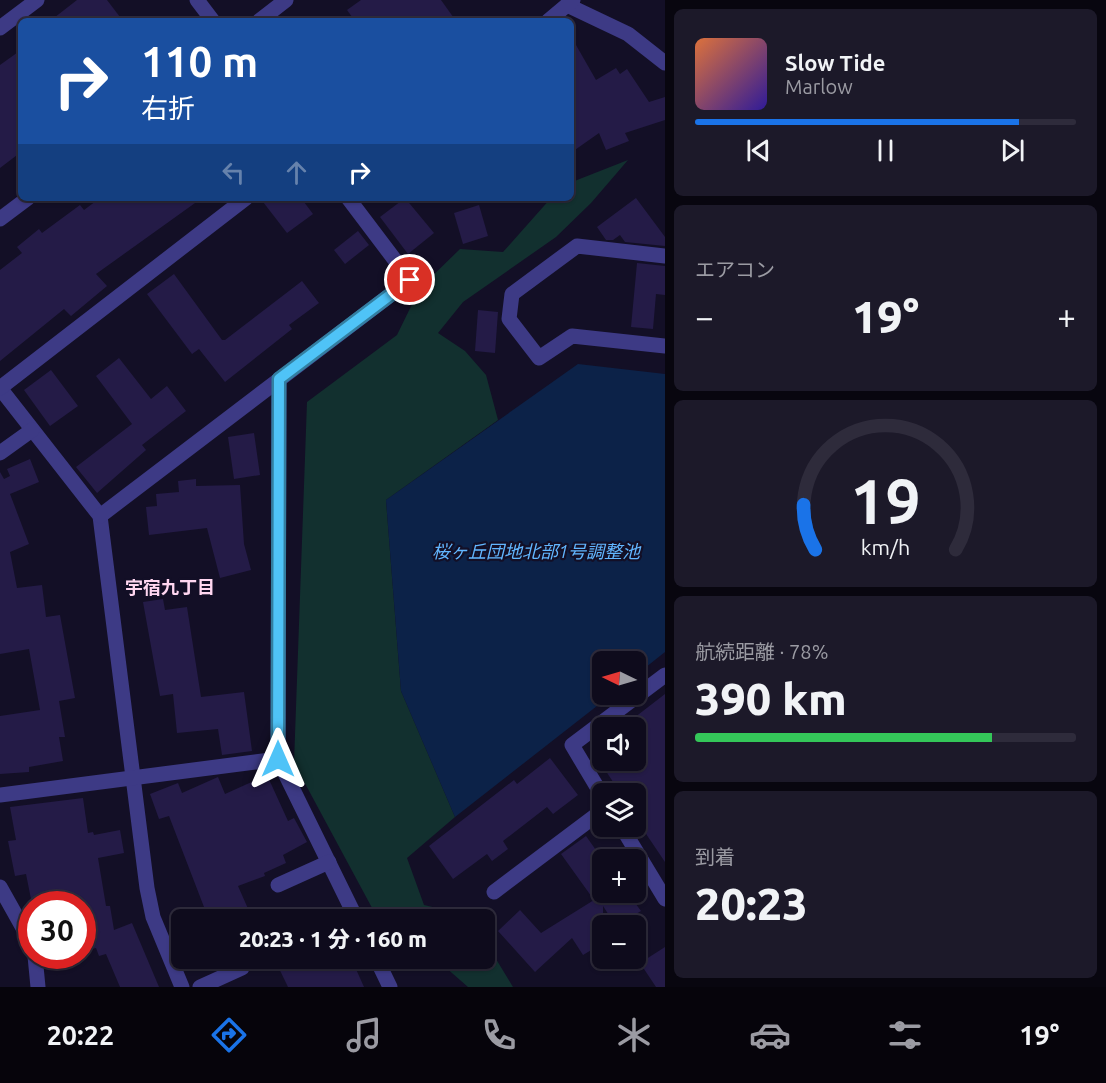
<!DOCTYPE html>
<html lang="ja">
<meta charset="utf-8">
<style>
:root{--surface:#0e0b1c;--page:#1c1929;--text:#f1f3f6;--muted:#9b9ba3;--line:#2e2b3b;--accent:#1a73e8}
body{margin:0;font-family:Ubuntu,"Noto Sans JP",sans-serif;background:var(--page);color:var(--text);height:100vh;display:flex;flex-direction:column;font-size:22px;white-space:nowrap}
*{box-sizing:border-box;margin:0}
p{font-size:20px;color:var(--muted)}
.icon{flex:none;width:33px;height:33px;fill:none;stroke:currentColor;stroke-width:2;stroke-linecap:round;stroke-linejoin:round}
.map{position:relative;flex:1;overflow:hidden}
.side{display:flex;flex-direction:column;gap:9px;padding:9px;background:#08060f;width:441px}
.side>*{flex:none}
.guide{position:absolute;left:18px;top:18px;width:556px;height:183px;border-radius:9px;box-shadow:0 2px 4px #0004,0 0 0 2px var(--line);background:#1a4fa0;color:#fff;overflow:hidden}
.needle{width:39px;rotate:275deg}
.tools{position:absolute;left:592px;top:651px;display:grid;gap:12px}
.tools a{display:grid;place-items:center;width:54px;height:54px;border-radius:9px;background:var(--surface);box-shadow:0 2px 4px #0004,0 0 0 2px var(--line);font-size:30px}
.speed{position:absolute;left:18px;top:891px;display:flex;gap:12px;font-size:30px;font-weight:700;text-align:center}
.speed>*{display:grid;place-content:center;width:78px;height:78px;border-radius:50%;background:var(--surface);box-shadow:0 2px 4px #0004,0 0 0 2px var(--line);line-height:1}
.speed .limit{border:9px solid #d22;background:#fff;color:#111}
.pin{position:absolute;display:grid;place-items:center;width:51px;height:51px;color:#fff;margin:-26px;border:3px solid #fff;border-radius:50%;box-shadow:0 2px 6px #0007}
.me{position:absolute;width:66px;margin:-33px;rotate:0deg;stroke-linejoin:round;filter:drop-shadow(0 0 4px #0008)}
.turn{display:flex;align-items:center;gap:21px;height:126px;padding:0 24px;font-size:27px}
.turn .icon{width:78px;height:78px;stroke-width:2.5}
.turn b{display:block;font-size:42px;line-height:51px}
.lanes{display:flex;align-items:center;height:57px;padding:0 24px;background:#0003;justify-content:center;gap:30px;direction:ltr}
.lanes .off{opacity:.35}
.big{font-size:45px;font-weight:800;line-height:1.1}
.side .tile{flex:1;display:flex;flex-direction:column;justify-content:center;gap:9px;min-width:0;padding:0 21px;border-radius:9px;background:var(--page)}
.side .dial{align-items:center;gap:0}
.dial svg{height:156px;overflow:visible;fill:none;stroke:var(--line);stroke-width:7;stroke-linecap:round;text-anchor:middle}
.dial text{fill:var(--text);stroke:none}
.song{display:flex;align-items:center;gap:18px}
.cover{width:72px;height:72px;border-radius:9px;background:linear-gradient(135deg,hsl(20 70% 55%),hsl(250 70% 35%))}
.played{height:6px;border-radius:3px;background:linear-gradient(90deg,var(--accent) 85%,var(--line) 85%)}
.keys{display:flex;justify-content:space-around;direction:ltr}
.heat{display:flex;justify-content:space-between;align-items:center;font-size:33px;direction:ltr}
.charge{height:9px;border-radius:4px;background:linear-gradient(90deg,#34c759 78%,var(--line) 0)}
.trip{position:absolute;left:171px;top:909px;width:324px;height:60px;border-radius:9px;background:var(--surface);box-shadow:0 2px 4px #0004,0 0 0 2px var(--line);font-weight:800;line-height:60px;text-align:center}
.tabs{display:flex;height:96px;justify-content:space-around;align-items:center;background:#06040b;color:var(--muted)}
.tabs .icon{width:42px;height:42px}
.tabs .selected{color:var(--accent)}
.tabs b{font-size:27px;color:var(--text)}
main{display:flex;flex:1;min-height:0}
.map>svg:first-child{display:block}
.green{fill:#12302f}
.water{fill:#0c2248}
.building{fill:#241b47}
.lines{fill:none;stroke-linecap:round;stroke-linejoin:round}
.minor{stroke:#3d3a85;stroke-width:15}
.tertiary{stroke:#3d3a85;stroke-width:15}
.route-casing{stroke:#337fa1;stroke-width:15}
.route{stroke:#4fc3f7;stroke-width:10}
.labels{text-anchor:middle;stroke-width:4.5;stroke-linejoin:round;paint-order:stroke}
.water-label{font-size:18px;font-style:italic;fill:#62b6ff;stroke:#130f26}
.neighbourhood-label{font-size:18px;font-weight:bold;fill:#ffd6f0;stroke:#130f26}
</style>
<main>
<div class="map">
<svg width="665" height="987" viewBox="0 0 665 987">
<rect width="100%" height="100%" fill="#130f26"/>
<g class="green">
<path d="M628,160L591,203L556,237L463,302L438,333L465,351L486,375L498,420L386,500L401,691L455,817L407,858L424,905L471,916L473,919H378L294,763L307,402L397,335L420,288L460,249L503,252L551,198H572V182Z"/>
<path d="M485,941L513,987H468L436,959L484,958Z"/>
</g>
<path class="water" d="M578,364L665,374V652L636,675V662H603V694L611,695L455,817L401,691L386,500Z"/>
<g class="building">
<path d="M77,0H107L123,21H50Z"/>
<path d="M361,0H441L456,21H355L347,10Z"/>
<path d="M572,38L596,80L616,68L620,74L627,69L649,102L665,97V120L625,133L629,141L606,150L599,133L572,152Z"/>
<path d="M21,50V152L0,168V65Z"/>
<path d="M100,198H202L96,274L107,286L71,316L64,309L0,361V270L22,253L17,247L39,229L42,233L80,205L84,210Z"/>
<path d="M260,198H301L313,214L287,233Z"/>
<path d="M405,198L434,233L408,254L380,217Z"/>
<path d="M636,198L665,237V246L625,242L620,235L613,240H606L597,227Z"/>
<path d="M479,205L488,236L463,244L454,213Z"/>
<path d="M358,231L369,245L345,264L334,250Z"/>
<path d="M637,263L665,266V295L656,294L653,329L631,327Z"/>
<path d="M174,274L222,340H225L302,281L319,303L289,325L292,329L225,382L199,349L192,354L147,294Z"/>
<path d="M478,310L498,312L495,353L475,351Z"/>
<path d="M119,358L151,399L167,386L186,411L142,445L146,450L97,493L76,467L132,424L96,376Z"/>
<path d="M51,370L78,406L50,426L24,390Z"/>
<path d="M254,433L260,475L234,479L228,437Z"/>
<path d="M30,459L39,482L10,494L29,544L10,552L17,588L42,585L46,617L60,615L75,698L59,701L65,737H59L63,761L29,767V772L0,774V716L40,710L29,649L0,654V472L4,479L10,476L7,469Z"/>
<path d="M196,479V486L240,485L244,544L251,570L220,578L207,528L149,535L146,507L157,506L156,494L179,492L178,481Z"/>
<path d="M163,599L165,610L187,607L201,697L244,692L252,751L222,755L218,729L177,733L173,694L160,696L143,602Z"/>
<path d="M665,694V862L636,819V794H621L596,756L603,750V760H636V728H621Z"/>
<path d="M550,758L578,795L553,814L547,807L503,841L508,849L492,861L487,854L453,879L429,846L514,780L517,784Z"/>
<path d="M267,775L288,821L294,818L307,842L283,855L286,863L264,873L265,876L238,886L253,920H209L169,816L159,819L150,794L178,783L182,793L218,777L225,794Z"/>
<path d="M83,798L88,833L93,832L94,835L120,830L124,853L98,858L106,906H110L114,930L132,923L159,987H120L106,954L99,956L96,948L82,951V904H32L26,874L15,876L8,841L16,840L10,807Z"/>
<path d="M586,836L603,860V892H627L641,911L616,926L603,906V943L583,955L572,938L535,972L498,931L520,910L541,933L594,900L561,854Z"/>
<path d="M665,947V987H656L640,963Z"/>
<path d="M274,958H351L364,987H288Z"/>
</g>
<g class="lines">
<g class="minor">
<path d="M197,0L213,21"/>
<path d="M567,5L628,34L665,63"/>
<path d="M548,21L573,0"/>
<path d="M0,28L37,0"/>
<path d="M665,256L577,246L512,294L509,319L539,358L572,336L665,346"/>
<path d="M279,379L278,759L357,920"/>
<path d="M0,388L100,516L147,888L153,917L182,987"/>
<path d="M0,388L246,198"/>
<path d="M0,453L32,430"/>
<path d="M100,516L410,280L348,198"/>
<path d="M0,795L278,759"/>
<path d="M603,797L572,745L665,675"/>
<path d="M621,826L665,899"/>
<path d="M278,885L329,862"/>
<path d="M0,887L32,944"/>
<path d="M494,892L603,810"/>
<path d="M35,956L38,987"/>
<path d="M376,958L390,987"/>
<path d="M200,987L242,968"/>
</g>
<g class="tertiary">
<path d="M259,21L286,0"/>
<path d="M0,219L28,198"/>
</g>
</g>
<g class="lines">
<defs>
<path id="route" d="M278,759L279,379L410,280"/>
</defs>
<use href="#route" class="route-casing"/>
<use href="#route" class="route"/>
</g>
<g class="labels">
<g class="water-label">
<text x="536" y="558">桜ヶ丘団地北部1号調整池</text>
</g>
<g class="neighbourhood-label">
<text x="170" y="594">宇宿九丁目</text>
</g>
</g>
</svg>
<div class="tools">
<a><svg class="needle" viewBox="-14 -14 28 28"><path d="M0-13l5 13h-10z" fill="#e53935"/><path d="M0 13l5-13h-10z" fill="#9b9ba3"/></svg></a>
<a><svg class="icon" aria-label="sound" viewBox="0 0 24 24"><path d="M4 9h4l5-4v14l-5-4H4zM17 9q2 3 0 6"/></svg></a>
<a><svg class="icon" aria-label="layers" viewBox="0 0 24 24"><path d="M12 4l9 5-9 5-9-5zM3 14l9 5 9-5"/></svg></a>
<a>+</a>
<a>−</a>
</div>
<div class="speed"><div class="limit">30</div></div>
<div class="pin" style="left:410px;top:280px;background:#d93025"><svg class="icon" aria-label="arrive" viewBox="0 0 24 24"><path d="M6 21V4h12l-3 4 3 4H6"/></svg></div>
<svg class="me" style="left:278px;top:759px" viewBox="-20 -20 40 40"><path d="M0-17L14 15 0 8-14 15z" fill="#4fc3f7" stroke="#fff" stroke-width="4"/></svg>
<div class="trip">20:23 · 1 分 · 160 m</div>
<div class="guide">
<div class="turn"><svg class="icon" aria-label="right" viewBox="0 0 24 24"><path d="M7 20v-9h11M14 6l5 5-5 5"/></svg><div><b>110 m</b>右折</div></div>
<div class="lanes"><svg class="icon off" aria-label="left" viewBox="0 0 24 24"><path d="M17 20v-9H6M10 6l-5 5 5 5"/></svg><svg class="icon off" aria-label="ahead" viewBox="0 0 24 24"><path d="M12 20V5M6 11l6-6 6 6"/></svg><svg class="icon" aria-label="right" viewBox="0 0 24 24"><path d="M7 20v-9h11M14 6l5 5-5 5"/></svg></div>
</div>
</div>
<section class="side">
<div class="tile">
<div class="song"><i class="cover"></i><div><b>Slow Tide</b><p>Marlow</p></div></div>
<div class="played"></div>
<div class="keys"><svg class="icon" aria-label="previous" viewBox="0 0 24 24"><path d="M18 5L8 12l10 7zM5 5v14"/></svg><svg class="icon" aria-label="pause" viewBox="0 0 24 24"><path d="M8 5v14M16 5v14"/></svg><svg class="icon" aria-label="next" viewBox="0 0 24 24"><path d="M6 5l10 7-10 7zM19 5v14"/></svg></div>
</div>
<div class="tile"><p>エアコン</p>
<div class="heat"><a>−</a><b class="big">19°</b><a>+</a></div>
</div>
<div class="tile dial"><svg viewBox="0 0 100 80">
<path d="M14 69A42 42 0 1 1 86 69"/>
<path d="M14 69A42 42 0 0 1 8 46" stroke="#1a73e8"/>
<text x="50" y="56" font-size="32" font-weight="700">19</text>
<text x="50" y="72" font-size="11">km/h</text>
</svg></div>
<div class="tile"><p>航続距離 · 78%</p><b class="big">390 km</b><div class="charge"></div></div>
<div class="tile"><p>到着</p><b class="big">20:23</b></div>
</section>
</main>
<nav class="tabs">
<b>20:22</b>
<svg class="icon selected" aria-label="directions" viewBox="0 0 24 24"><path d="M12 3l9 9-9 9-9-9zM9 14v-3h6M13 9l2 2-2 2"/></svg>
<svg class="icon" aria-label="music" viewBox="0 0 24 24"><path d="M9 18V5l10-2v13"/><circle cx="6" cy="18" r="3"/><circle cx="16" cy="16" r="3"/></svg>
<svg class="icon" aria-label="phone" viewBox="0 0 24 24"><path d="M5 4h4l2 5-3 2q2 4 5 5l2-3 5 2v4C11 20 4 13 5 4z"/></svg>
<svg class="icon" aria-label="climate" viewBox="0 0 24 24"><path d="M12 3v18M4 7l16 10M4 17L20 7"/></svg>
<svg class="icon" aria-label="car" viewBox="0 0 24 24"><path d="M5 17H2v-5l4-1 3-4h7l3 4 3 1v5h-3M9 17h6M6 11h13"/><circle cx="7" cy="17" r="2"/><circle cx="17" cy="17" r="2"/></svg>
<svg class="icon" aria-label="filters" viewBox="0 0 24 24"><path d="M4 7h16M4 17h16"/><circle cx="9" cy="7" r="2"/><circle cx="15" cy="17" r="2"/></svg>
<b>19°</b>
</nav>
